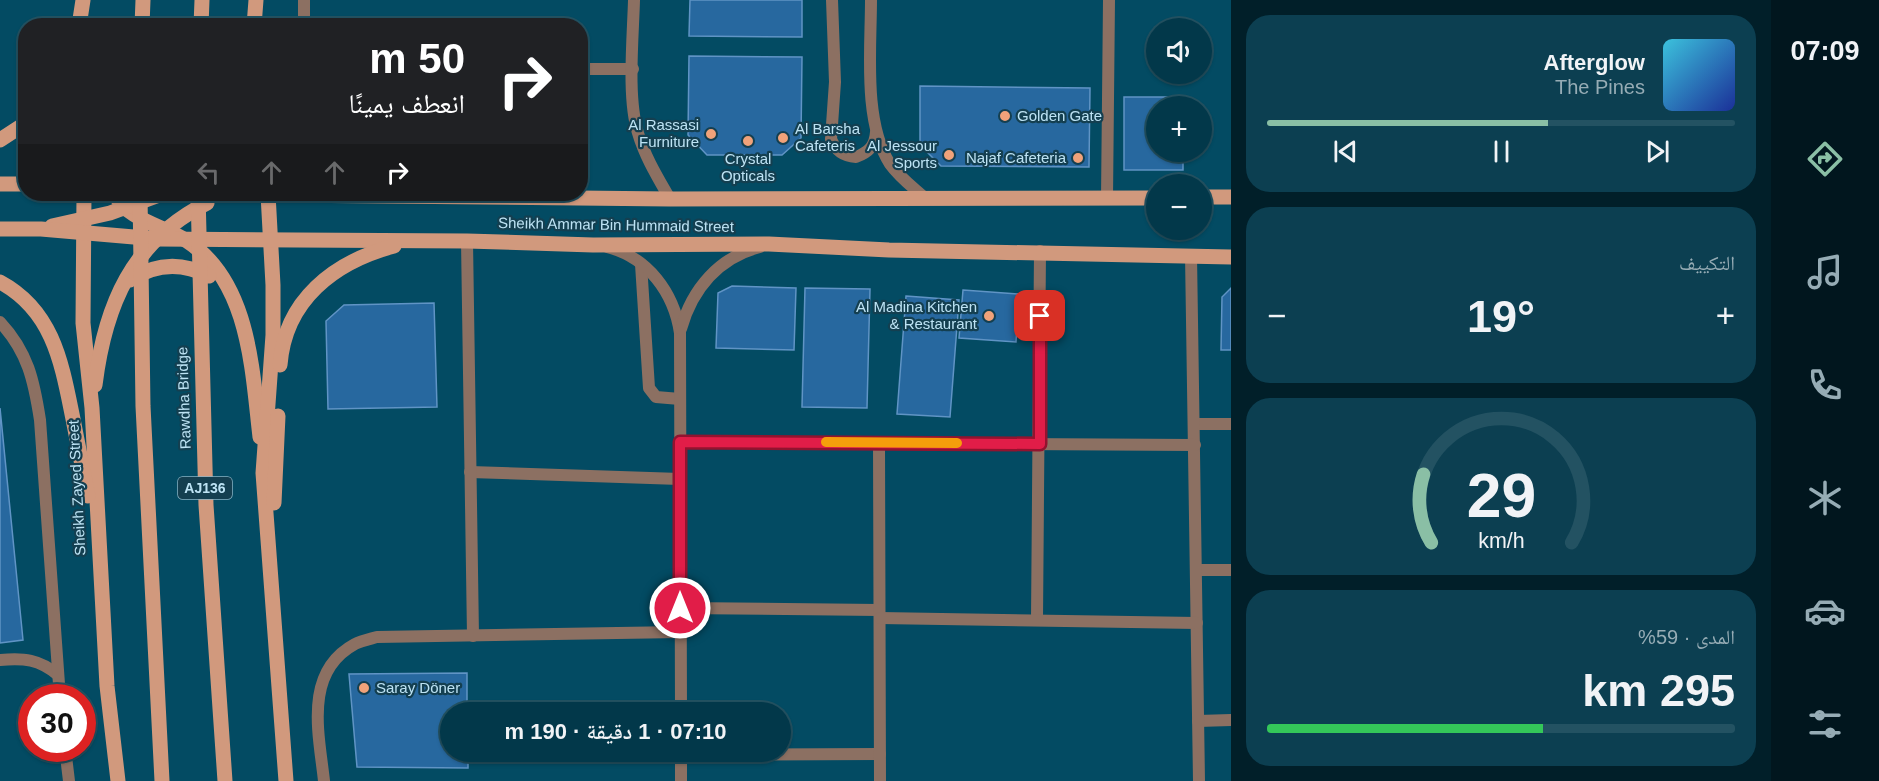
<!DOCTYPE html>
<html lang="ar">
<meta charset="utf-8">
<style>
:root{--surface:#02384a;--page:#0c3f51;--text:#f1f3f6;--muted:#96acb5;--line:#235262;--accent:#8abfa5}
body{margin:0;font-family:Arial,"Noto Naskh Arabic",sans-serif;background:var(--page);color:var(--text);direction:rtl;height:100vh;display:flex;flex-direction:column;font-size:22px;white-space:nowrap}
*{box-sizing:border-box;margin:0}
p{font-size:20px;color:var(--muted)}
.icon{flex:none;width:33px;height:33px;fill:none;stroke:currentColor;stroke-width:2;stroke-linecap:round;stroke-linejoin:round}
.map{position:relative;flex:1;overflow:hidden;direction:ltr}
.side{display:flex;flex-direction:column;gap:15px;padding:15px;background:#011f29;width:540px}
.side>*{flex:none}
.guide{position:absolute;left:18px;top:18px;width:570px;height:183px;border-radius:24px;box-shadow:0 2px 4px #0004,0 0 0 2px var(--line);direction:rtl;background:#202124;color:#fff;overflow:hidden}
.fabs{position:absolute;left:1146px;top:18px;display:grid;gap:12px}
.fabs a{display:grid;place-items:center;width:66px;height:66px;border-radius:50%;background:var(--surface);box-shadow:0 2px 4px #0004,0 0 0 2px var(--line);font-size:30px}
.speed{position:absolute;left:18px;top:684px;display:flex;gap:12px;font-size:30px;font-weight:700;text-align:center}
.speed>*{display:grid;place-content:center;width:78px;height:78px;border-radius:50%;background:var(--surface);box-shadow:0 2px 4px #0004,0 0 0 2px var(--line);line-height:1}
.speed .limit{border:9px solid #d22;background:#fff;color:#111}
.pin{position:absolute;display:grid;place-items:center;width:51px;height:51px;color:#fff;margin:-26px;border-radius:12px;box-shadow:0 3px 9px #0006}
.me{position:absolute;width:66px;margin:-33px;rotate:0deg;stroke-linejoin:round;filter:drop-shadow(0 0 4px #0008)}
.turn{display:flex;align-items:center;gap:21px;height:126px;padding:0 24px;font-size:27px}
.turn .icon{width:78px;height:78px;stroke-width:2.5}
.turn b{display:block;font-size:42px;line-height:51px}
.lanes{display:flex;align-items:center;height:57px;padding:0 24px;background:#0003;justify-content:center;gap:30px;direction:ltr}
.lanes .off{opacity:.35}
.big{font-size:45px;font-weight:600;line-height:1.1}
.side .tile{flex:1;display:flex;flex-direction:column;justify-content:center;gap:9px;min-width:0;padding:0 21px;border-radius:24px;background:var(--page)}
.side .dial{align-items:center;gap:0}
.dial svg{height:156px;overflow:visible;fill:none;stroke:var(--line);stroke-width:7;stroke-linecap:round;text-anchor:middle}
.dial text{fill:var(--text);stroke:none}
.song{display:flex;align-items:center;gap:18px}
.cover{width:72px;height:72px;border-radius:9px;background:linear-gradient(135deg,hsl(190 70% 55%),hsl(230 70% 35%))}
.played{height:6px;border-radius:3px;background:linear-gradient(90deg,var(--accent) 60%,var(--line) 60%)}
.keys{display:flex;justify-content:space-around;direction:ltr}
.heat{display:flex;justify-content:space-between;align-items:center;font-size:33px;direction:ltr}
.charge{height:9px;border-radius:4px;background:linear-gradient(90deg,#34c759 59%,var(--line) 0)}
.trip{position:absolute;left:440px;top:702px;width:351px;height:60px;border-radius:30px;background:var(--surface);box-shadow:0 2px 4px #0004,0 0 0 2px var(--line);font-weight:600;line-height:60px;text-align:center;direction:rtl}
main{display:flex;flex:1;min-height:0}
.tab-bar{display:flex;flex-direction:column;width:108px;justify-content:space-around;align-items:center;background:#01161e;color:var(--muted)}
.tab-bar .icon{width:42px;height:42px}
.tab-bar .on{color:var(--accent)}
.tab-bar b{font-size:27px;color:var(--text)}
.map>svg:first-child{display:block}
.building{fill:#27689f;stroke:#6094c5;stroke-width:1.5}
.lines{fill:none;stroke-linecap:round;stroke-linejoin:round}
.service{stroke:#8c7062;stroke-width:12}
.minor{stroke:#8c7062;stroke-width:12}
.tertiary{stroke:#8c7062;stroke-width:12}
.primary{stroke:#d1997d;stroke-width:15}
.primary-bridge{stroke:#d1997d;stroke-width:15}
.route-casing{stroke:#92132f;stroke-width:15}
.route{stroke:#e11d48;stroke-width:10}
.slow{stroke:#f59e0b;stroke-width:10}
.poi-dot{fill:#f0a27a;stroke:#143f50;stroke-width:2}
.labels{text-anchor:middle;stroke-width:4.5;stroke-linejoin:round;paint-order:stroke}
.shield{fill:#143f50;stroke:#8ab2c3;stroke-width:1.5}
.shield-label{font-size:14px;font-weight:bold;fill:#bde3f4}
.poi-label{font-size:15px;fill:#bde3f4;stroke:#143f50;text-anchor:end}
.street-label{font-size:15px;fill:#bde3f4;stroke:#143f50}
</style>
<main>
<nav class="tab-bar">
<b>07:09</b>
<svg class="icon on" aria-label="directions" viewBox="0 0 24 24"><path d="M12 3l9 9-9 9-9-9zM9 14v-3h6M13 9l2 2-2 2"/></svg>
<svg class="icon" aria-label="music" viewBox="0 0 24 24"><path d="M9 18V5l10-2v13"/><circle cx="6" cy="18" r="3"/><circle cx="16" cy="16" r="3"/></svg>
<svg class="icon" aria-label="phone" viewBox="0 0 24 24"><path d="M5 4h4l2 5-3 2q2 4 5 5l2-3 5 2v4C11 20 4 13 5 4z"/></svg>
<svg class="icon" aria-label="climate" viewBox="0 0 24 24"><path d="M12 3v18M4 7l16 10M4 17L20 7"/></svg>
<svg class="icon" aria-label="car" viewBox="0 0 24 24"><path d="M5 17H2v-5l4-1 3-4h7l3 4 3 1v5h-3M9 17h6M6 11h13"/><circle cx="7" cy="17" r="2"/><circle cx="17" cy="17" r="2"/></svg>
<svg class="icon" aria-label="filters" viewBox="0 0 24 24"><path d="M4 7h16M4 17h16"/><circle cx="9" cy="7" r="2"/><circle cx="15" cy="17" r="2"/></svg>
</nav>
<section class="side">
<div class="tile">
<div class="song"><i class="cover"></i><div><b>Afterglow</b><p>The Pines</p></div></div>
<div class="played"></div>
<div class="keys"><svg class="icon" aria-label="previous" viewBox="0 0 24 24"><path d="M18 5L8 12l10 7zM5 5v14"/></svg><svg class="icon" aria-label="pause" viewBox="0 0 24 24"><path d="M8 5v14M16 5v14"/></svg><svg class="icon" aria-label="next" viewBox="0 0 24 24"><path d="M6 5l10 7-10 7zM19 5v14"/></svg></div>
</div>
<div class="tile"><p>التكييف</p>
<div class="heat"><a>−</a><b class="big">19°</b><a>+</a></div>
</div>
<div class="tile dial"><svg viewBox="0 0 100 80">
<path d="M14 69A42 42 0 1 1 86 69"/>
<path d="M14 69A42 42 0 0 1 10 34" stroke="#8abfa5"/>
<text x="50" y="56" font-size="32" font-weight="700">29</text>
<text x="50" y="72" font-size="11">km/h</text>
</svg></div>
<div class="tile"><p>المدى · 59%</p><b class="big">295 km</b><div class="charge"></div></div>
</section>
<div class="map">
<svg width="1231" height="781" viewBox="0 0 1231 781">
<rect width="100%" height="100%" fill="#034b63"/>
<g class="building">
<path d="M690,0H802V37L689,36Z"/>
<path d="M689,56L802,57L801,138L782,155H707L688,135Z"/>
<path d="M920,86L1090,88L1089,167L941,166L920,145Z"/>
<path d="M1124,97H1184V106H1156V152H1183V170H1124Z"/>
<path d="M732,286L796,288L794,350L716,348L718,293Z"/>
<path d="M805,288L870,289L867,408L802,407Z"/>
<path d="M1231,288V350H1221L1222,297Z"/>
<path d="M963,290L1019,294L1016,342L959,338Z"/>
<path d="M906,296L959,300L950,417L897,414Z"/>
<path d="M434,303L437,407L328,409L326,321L344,305Z"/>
<path d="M0,408L23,640L0,643Z"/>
<path d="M467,673V712H450V752H468V768L357,767L349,674Z"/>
</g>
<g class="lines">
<g class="service">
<path d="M580,69H633"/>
<path d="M1107,198L1109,0"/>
<path d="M641,264L649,388L656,397L680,399"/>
<path d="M1194,424H1231"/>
<path d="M470,472L680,479"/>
<path d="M1196,570H1231"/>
<path d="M680,608L879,610"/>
<path d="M1037,620L1040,251"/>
<path d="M0,660C24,658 39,659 58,675"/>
<path d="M1198,721L1231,720"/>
<path d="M681,755L880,754"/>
</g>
<g class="minor">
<path d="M634,0C633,38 627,98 638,133C645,157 658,178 670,199"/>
<path d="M832,0L835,82L831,139C836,151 843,156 856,157C869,152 875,146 876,132"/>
<path d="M871,0C871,49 863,122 890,164C900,178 914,188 926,199"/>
<path d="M467,241L473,636"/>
<path d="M607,247C648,257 674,293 680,333L681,712"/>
<path d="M1191,255L1199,781"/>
<path d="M0,322C28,352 34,381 40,420L60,698"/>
<path d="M681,329C692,289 719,257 760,247"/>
<path d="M680,442L1195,445"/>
<path d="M879,443L880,781"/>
<path d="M880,618L1197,623"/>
<path d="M65,748L69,781"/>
<path d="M681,752V781"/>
<path d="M324,781C319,734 303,672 355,644C361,641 370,639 377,637L680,632"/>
</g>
<path class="tertiary" d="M304,0V26"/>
<g class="primary">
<path d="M79,26L83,0"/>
<path d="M142,26L143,0"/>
<path d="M201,26L202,0"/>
<path d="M254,26L256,0"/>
<path d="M0,140L26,123"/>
<path d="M0,184H26"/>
<path d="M84,194L83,323L92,408L107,686L118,781"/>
<path d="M115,194C127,220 164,226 187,241C250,282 252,370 260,437"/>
<path d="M183,194L670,199L1156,198"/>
<path d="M268,194L273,285V335L263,473L286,781"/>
<path d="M1202,197H1231"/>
<path d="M52,226L110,213L162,194"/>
<path d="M0,229H41L157,239L467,241L593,245L769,244L889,250L1231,257"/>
<path d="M130,280C156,263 182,262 209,276"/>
<path d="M0,282C54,311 62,365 73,419C78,445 83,470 88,496"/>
<path d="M280,365C285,300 334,262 394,246"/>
<path d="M95,385C105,305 132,241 207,203"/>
<path d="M274,503L278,416"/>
</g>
<g class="primary-bridge">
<path d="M140,194L143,406L162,781"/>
<path d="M198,194L206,505L225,781"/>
</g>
</g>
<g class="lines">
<defs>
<path id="route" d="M680,608V442L1040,444V316"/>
</defs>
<use href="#route" class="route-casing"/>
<use href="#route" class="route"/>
<path class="slow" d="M826,442L957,443"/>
</g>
<g class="poi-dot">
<circle cx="1005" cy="116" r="6"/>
<circle cx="711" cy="134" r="6"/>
<circle cx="783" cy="138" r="6"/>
<circle cx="748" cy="141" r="6"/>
<circle cx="949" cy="155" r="6"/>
<circle cx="1078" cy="158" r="6"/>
<circle cx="989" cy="316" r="6"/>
<circle cx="364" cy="688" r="6"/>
</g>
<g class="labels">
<rect class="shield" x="178" y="477" width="54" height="22" rx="4.5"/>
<g class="shield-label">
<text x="205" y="493">AJ136</text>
</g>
<g class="poi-label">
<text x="1017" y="121" text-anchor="start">Golden Gate</text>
<text x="699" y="130">Al Rassasi<tspan x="699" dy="17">Furniture</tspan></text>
<text x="795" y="134" text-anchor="start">Al Barsha<tspan x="795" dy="17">Cafeteris</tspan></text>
<text x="937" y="151">Al Jessour<tspan x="937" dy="17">Sports</tspan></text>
<text x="1066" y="163">Najaf Cafeteria</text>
<text x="748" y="164" text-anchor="middle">Crystal<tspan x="748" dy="17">Opticals</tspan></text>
<text x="977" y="312">Al Madina Kitchen<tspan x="977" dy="17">&amp; Restaurant</tspan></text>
<text x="376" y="693" text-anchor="start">Saray Döner</text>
</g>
<g class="street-label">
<text transform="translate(616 225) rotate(1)" y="5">Sheikh Ammar Bin Hummaid Street</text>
<text transform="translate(184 398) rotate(-92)" y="5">Rawdha Bridge</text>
<text transform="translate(77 488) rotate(-93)" y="5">Sheikh Zayed Street</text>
</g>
</g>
</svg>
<div class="fabs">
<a><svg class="icon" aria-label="sound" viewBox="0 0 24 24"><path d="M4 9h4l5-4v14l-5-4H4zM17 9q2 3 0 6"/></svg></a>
<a>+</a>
<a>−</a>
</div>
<div class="speed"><div class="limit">30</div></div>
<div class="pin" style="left:1040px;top:316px;background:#d93025"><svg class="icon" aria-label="arrive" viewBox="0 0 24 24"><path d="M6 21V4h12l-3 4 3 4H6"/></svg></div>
<svg class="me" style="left:680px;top:608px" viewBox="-20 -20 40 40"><circle r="17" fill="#e11d48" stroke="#fff" stroke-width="3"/><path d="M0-11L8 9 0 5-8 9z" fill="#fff"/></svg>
<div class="trip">07:10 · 1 دقيقة · 190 m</div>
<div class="guide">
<div class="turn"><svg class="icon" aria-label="right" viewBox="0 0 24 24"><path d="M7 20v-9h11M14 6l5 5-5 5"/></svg><div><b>50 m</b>انعطف يمينًا</div></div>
<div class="lanes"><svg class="icon off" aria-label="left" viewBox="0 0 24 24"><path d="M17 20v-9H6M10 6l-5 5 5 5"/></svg><svg class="icon off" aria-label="ahead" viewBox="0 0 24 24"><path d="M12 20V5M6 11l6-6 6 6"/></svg><svg class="icon off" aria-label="ahead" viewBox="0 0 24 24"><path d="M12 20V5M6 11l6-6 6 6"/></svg><svg class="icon" aria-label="right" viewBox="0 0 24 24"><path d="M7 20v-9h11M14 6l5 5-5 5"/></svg></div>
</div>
</div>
</main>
